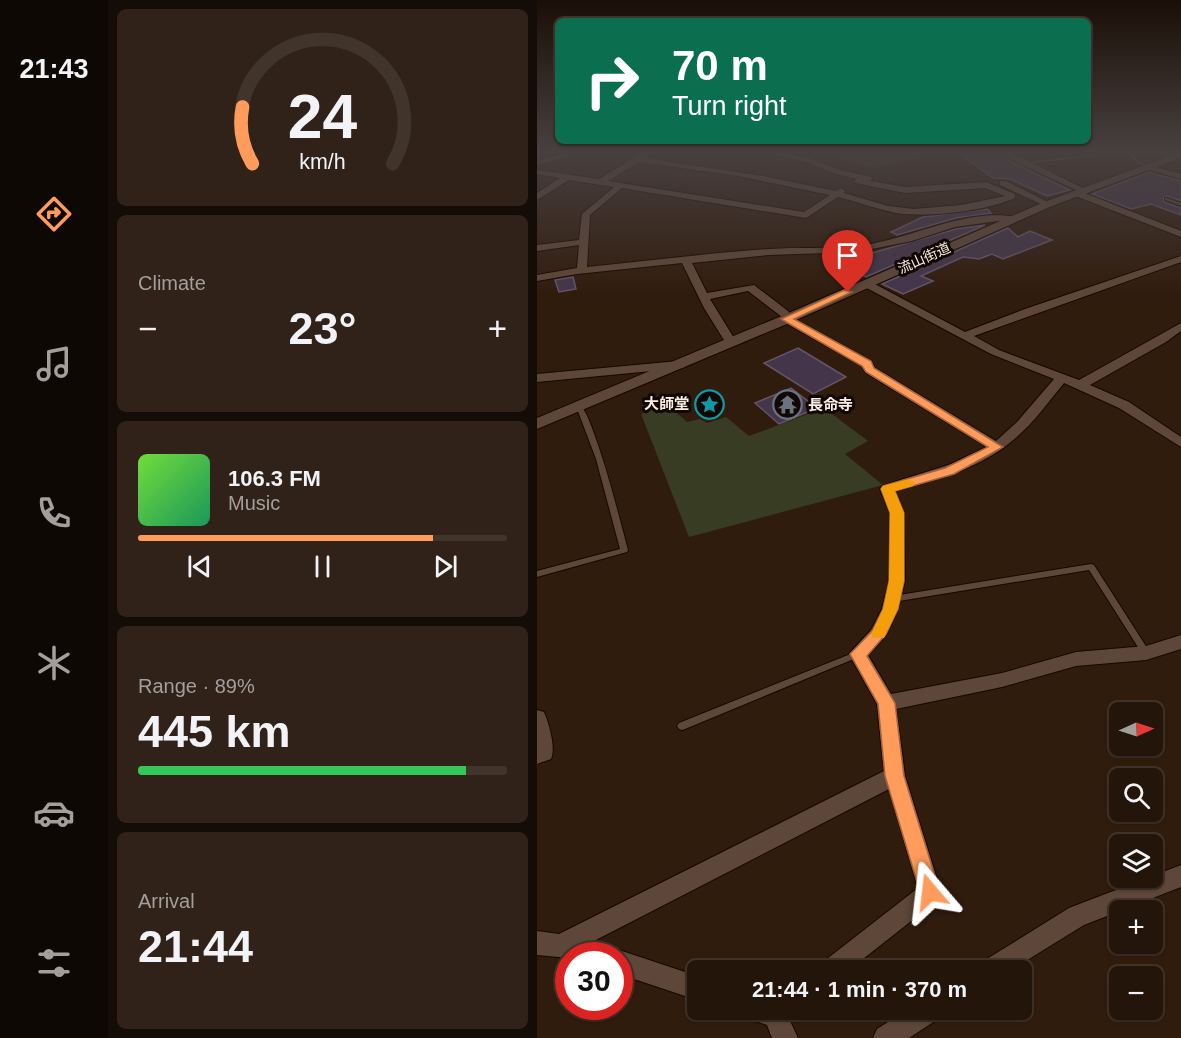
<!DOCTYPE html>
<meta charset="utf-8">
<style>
:root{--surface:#24150a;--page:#302218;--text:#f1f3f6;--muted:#a39f9c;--line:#41342b;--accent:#ff9b5b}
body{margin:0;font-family:Arial,"Noto Sans JP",sans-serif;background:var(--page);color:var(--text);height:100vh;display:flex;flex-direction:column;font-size:22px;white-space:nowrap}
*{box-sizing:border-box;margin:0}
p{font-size:20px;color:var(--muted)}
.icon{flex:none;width:33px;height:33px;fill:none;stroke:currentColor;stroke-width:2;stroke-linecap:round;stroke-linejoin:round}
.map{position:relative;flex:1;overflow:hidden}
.side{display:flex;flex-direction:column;gap:9px;padding:9px;background:#140c06;width:429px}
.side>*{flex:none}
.top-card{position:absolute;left:18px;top:18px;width:536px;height:126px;border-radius:9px;box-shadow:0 2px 4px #0004,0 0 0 2px var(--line);background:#0b6e4f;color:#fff;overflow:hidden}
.needle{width:39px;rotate:87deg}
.buttons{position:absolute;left:572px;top:702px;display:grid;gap:12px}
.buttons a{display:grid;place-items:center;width:54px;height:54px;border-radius:9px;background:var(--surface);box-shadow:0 2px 4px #0004,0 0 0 2px var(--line);font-size:30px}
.speed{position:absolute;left:18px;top:942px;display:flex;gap:12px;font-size:30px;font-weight:700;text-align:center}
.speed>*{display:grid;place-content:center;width:78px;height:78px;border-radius:50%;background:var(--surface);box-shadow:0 2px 4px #0004,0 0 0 2px var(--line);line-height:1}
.speed .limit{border:9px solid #d22;background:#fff;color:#111}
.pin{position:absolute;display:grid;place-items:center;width:51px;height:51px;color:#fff;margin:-62px -26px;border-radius:50% 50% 50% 0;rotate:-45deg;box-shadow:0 0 6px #0007}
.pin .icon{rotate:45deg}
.me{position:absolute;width:66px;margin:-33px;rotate:343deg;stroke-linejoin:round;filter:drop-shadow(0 0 4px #0008)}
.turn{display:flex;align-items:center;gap:21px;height:126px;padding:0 18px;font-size:27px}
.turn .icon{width:78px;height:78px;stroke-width:2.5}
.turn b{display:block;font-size:42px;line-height:51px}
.big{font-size:45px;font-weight:600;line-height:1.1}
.side .widget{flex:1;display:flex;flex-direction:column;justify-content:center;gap:9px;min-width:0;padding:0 21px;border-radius:9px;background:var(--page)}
.side .dial{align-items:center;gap:0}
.dial svg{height:156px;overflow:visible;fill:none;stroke:var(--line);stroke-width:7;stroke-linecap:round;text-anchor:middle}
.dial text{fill:var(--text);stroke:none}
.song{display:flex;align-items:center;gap:18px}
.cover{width:72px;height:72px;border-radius:9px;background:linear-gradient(135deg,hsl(100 70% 55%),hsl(150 70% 35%))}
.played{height:6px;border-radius:3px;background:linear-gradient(90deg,var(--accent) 80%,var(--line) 80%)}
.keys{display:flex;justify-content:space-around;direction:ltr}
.heat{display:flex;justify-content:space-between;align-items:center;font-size:33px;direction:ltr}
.charge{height:9px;border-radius:4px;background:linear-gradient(90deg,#34c759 89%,var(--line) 0)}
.trip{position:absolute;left:150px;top:960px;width:345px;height:60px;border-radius:9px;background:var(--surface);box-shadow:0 2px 4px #0004,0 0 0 2px var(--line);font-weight:600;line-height:60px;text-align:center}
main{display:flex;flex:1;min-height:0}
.menu{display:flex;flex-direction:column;width:108px;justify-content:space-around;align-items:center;background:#0e0804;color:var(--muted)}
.menu .icon{width:42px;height:42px}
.menu .on{color:var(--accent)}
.menu b{font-size:27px;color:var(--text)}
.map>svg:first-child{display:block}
.green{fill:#383c22}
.building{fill:#44354a;stroke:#64546a;stroke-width:1.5}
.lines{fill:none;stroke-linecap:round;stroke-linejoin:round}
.service-casing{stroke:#170600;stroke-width:2}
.minor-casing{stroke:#170600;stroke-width:2}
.tertiary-casing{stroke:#170600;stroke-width:2}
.service{fill:#5e4738;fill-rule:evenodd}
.minor{fill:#5e4738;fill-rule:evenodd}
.tertiary{fill:#5e4738;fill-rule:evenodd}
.route{fill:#ff9b5b;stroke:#a6653b;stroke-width:1.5}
.slow{fill:#f59e0b}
.labels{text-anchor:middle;stroke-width:6;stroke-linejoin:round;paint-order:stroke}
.far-street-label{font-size:14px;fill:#fdeee5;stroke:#110804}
.poi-label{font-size:15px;font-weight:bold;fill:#fdeee5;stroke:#110804;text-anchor:end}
</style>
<main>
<nav class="menu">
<b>21:43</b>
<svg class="icon on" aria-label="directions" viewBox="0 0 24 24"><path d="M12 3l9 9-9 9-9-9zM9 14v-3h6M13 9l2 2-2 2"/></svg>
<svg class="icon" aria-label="music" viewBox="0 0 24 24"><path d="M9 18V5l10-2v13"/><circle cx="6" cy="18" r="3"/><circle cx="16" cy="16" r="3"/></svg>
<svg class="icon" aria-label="phone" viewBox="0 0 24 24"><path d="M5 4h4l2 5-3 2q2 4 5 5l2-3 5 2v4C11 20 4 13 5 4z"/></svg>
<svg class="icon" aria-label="climate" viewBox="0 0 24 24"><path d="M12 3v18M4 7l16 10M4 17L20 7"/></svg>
<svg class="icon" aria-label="car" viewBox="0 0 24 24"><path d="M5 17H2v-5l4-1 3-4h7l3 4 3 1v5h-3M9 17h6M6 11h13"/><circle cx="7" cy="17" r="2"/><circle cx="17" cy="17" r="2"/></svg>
<svg class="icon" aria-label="filters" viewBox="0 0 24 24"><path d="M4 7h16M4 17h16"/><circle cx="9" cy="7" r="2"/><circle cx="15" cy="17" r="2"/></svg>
</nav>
<section class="side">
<div class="widget dial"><svg viewBox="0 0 100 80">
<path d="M14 69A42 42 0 1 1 86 69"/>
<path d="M14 69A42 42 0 0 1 9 40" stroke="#ff9b5b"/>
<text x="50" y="56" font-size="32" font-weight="700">24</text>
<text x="50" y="72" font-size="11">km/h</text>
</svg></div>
<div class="widget"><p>Climate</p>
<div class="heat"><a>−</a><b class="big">23°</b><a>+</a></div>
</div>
<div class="widget">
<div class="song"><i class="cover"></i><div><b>106.3 FM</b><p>Music</p></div></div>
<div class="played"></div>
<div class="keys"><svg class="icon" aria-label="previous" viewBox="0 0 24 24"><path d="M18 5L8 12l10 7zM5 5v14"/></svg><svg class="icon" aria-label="pause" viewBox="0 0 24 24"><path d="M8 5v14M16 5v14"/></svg><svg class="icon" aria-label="next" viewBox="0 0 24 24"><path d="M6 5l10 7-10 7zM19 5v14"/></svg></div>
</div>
<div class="widget"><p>Range · 89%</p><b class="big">445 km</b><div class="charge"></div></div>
<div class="widget"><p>Arrival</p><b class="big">21:44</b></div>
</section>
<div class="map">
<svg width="644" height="1038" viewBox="0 0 644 1038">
<rect width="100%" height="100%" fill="#301c0d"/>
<g class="green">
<path d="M265,149H380L388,157L337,168L298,158L303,157L300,154Z"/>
<path d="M128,403L150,422L163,419L170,423L189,417L212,436L287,408L331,441L308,454L346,485L152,537L104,414Z"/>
</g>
<g class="building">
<path d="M416,149H463L464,157L533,190L510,196L473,179L456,178Z"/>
<path d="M612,172L644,181V201L630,196L626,198L627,202L644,208V215L614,204L594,209L555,194Z"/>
<path d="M450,209L454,213L419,218L360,235L354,232L386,217Z"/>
<path d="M448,225L329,277L316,270L330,265L326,263L329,262L321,257L419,229Z"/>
<path d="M471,228L481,237L493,231L515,240L466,259L455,254L442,259L426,257L384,276L396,281L366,294L345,284Z"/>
<path d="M36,277L39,289L22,292L18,280Z"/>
<path d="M261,348L309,377L276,394L227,363Z"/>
<path d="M254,388L280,408L242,424L218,403Z"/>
</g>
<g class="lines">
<defs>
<g id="service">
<path d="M488,149H504L468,154L466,153Z"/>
<path d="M587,149L593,151L603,162L614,167L612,168L601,164L590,153L487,164L485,163L487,162L588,151Z"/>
<path d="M630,198L644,203V206L628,200V198Z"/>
<path d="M42,404C48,409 52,420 55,428C70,468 80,509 91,550L90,552L0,577V571L83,549L59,459L39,406Z"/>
<path d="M554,564L557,565L612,651L613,653L612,655L609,656L606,655L552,570L356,602L353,601L352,599L353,597L356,596Z"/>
<path d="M321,651L324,652L325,654L324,656L148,729L145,730L142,729L140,726L142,723Z"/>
</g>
<g id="minor">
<path d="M45,149H60L0,165V161Z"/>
<path d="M111,149H121L108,158L226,176L299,191L304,188L308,191L307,193L351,206L377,209L424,205L468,196L448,188L368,193L318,183L317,181L320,179L298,174L267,161L203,149H224L269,157L303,170L335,177L334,181L368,187L449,182L478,194V198C450,211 390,218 359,213C340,209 321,202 301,197L269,218L85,188L53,215L50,267C111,261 171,253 232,249C261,247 290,249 319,246C371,241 427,207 479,217V221H461L418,227L375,241L320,252L231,255L155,263L170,293L217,285L251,311L257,319L334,361L338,368L459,441L480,422L517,379L454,354L326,286V282H334L428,332L488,309L644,256V262L437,336L462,350L542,380L644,323V331L629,342L553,385L592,402L644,437V447L582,408L527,383C509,405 493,428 470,445C439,470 396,480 358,491L367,513L368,581L361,609L350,634L331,655L354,694L465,673L539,652L609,646L644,635V649L609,660L539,666L465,687L359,709L368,776L404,892L401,900L312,970H282L286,962L381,888L352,789L55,942L70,948L73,954L82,950L160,976V1000L82,974V956H32V958L0,955V931L22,934L347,771L340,704L312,654L334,630L345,609L352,581L353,513L343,489L345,486L414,464L450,447L329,373L325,366L245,321V317L211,291L173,299L200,343L194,346L190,345L167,308L145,263L40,274L0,281V275L40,268L42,245L0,251V245L42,240L45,214L77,187L32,180L0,200V193L23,178L0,174V170L62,179ZM102,162L201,176L293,195L267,212L71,181Z"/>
<path d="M465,151H471L550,190L545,192L644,231V237L536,195V191H541L465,155Z"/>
<path d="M612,165L644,174V179L609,169V165Z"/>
<path d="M463,181H469L515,204L508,206L463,185Z"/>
<path d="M142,361L148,365L146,368L0,382V374Z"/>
<path d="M0,710L7,712C12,724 19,748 14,759L0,764Z"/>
<path d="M644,865V887L547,925L474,970H441L445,962L532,908Z"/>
<path d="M209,1010H248L261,1038H235L230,1025L212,1019Z"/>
<path d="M370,1010H404L401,1019L372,1038H336L340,1029Z"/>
</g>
<path id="tertiary" d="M644,152V158L515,206L257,321L0,429V418L247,315L507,202Z"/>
</defs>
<use href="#service" class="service-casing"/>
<use href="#minor" class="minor-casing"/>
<use href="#tertiary" class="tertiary-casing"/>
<use href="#service" class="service"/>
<use href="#minor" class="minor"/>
<use href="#tertiary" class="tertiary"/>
</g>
<linearGradient id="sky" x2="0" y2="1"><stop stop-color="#1a0f07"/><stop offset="0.51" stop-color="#484040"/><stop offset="1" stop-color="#484040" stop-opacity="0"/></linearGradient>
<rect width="644" height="295" fill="url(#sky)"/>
<path class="route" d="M307,290L315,292L257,319L334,361L337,368L466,447L417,474L358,491L367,513V581L361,609L349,634L330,656L358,703L367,776L403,892L400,899L393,902L386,899L383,892L348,776L341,704L313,654L336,630L346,609L352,581L353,513L344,489L346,486L408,468L451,447L329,372L325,366L244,319Z"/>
<path class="slow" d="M372,479L378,483L376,486L358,491L367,513V581L361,609L347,638H336L334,634L346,609L352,581L353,513L344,489L346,486Z"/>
<defs>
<symbol id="sight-ring" viewBox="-11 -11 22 22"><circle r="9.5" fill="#110804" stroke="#0f9aa8" stroke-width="1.5"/><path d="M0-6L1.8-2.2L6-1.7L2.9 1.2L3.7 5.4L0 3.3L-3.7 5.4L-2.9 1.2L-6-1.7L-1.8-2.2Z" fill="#0f9aa8"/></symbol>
<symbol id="temple-ring" viewBox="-11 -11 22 22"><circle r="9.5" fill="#110804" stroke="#6b7280" stroke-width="1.5"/><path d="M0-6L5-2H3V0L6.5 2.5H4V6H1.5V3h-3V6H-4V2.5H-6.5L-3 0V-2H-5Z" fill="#6b7280"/></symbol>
</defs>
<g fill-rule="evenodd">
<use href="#sight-ring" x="156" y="388" width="33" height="33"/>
<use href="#temple-ring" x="234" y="388" width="33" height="33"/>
</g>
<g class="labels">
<g class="far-street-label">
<text transform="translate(387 258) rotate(-24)" y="5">流山街道</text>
</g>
<g class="poi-label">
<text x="152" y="409">大師堂</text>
<text x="271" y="410" text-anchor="start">長命寺</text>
</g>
</g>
</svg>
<div class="buttons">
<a><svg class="needle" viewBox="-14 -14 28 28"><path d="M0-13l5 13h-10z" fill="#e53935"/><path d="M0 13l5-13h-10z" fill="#a39f9c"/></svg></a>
<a><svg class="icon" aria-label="search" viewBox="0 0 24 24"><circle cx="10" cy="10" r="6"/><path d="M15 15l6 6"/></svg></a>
<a><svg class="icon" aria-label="layers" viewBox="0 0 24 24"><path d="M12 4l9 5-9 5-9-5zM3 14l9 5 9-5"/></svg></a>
<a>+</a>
<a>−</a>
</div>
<div class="speed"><div class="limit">30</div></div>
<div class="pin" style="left:311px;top:292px;background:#d93025"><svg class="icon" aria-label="arrive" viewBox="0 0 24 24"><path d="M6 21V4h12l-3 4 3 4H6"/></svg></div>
<svg class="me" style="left:393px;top:892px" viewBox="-20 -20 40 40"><path d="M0-17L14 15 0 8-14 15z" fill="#ff9b5b" stroke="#fff" stroke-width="4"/></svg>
<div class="trip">21:44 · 1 min · 370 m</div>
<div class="top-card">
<div class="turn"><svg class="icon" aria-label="right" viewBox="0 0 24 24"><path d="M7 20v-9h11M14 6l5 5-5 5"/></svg><div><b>70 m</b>Turn right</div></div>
</div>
</div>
</main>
